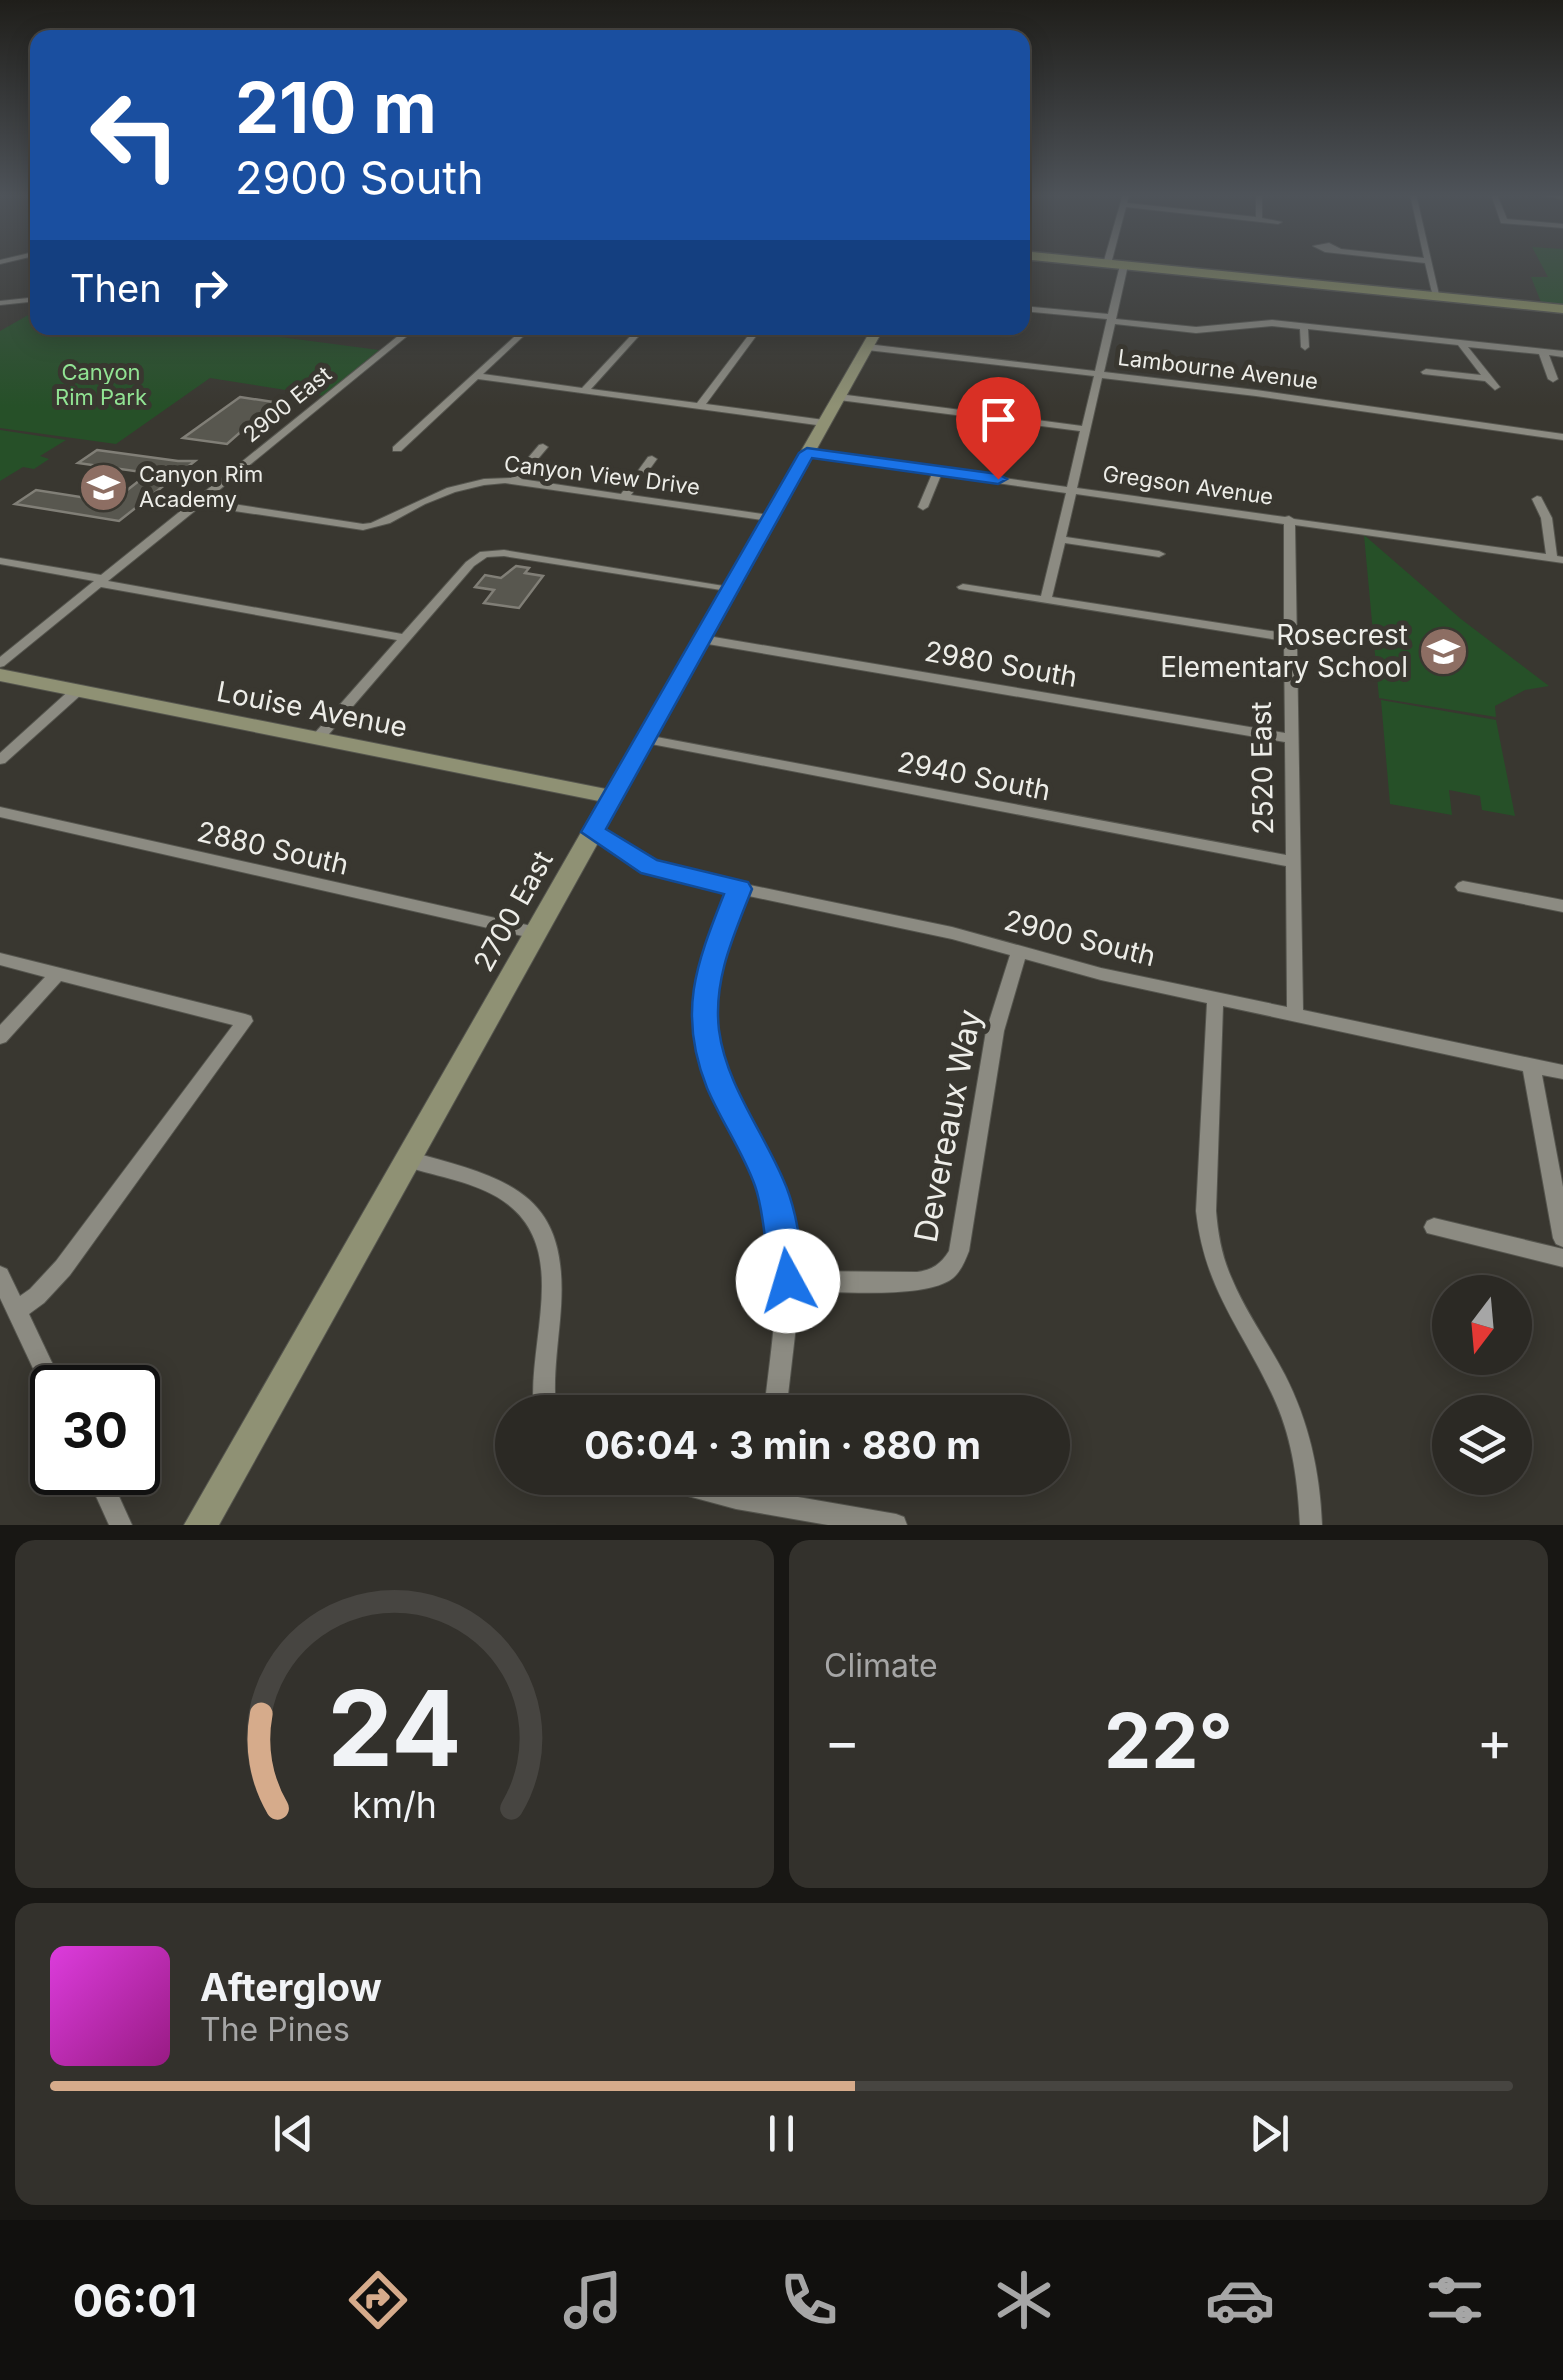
<!DOCTYPE html>
<meta charset="utf-8">
<style>
:root{--surface:#2b2924;--page:#33312c;--text:#f1f3f6;--muted:#a6a6a6;--line:#474541;--accent:#d6ab8b}
body{margin:0;font-family:Inter,sans-serif;background:var(--page);color:var(--text);height:100vh;display:flex;flex-direction:column;font-size:38px;white-space:nowrap}
*{box-sizing:border-box;margin:0}
p{font-size:32px;color:var(--muted)}
.icon{flex:none;width:55px;height:55px;fill:none;stroke:currentColor;stroke-width:2;stroke-linecap:round;stroke-linejoin:round}
.map{position:relative;height:1525px;overflow:hidden}
.side{display:flex;flex-direction:column;gap:15px;padding:15px;background:#181714;flex:1}
.side>*{flex:none}
.hud{position:absolute;left:30px;top:30px;width:1000px;height:305px;border-radius:20px;box-shadow:0 5px 25px #0003,0 0 0 2px var(--line);background:#1a4fa0;color:#fff;overflow:hidden}
.needle{width:65px;rotate:196deg}
.controls{position:absolute;left:1432px;top:1275px;display:grid;gap:20px}
.controls a{display:grid;place-items:center;width:100px;height:100px;border-radius:50%;background:var(--surface);box-shadow:0 5px 25px #0003,0 0 0 2px var(--line);font-size:50px}
.speed{position:absolute;left:30px;top:1365px;display:flex;gap:20px;font-size:50px;font-weight:700;text-align:center}
.speed>*{display:grid;place-content:center;width:130px;height:130px;border-radius:50%;background:var(--surface);box-shadow:0 5px 25px #0003,0 0 0 2px var(--line);line-height:1}
.speed .limit{border:5px solid #111;border-radius:15px;background:#fff;color:#111}
.pin{position:absolute;display:grid;place-items:center;width:85px;height:85px;color:#fff;margin:-102px -42px;border-radius:50% 50% 50% 0;rotate:-45deg;box-shadow:0 0 10px #0007}
.pin .icon{rotate:45deg}
.me{position:absolute;width:110px;margin:-55px;rotate:354deg;stroke-linejoin:round;filter:drop-shadow(0 0 8px #0008)}
.turn{display:flex;align-items:center;gap:35px;height:210px;padding:0 40px;font-size:45px}
.turn .icon{width:130px;height:130px;stroke-width:2.5}
.turn b{display:block;font-size:70px;line-height:85px}
.then{display:flex;align-items:center;height:95px;padding:0 40px;background:#0003;gap:20px;font-size:38px}
.big{font-size:75px;font-weight:700;line-height:1.1}
.side .card{flex:1;display:flex;flex-direction:column;justify-content:center;gap:15px;min-width:0;padding:0 35px;border-radius:20px;background:var(--page)}
.side .dial{align-items:center;gap:0}
.dial svg{height:260px;overflow:visible;fill:none;stroke:var(--line);stroke-width:7;stroke-linecap:round;text-anchor:middle}
.dial text{fill:var(--text);stroke:none}
.song{display:flex;align-items:center;gap:30px}
.cover{width:120px;height:120px;border-radius:15px;background:linear-gradient(135deg,hsl(300 70% 55%),hsl(310 70% 35%))}
.played{height:10px;border-radius:5px;background:linear-gradient(90deg,var(--accent) 55%,var(--line) 55%)}
.keys{display:flex;justify-content:space-around;direction:ltr}
.heat{display:flex;justify-content:space-between;align-items:center;font-size:55px;direction:ltr}
.side .tiles{flex:1;display:grid;gap:15px;grid-template-columns:1fr 1fr}
.card:last-child{grid-column:span 2}
.trip{position:absolute;left:495px;top:1395px;width:575px;height:100px;border-radius:50px;background:var(--surface);box-shadow:0 5px 25px #0003,0 0 0 2px var(--line);font-weight:700;line-height:100px;text-align:center}
.tabs{display:flex;height:160px;justify-content:space-around;align-items:center;background:#11100e;color:var(--muted)}
.tabs .icon{width:70px;height:70px}
.tabs .current{color:var(--accent)}
.tabs b{font-size:45px;color:var(--text)}
.map>svg:first-child{display:block}
.green{fill:#265028}
.building{fill:#58574f;stroke:#817f77;stroke-width:2.5}
.lines{fill:none;stroke-linecap:round;stroke-linejoin:round}
.street-casing{stroke:#55554e;stroke-width:2}
.secondary-casing{stroke:#55554e;stroke-width:2}
.primary-casing{stroke:#55554e;stroke-width:3}
.street{fill:#8c8b82;fill-rule:evenodd}
.secondary{fill:#8f9174;fill-rule:evenodd}
.primary{fill:#939866;fill-rule:evenodd}
.route{fill:#1a73e8;stroke:#114b97;stroke-width:2.5}
.labels{text-anchor:middle;stroke-width:10;stroke-linejoin:round;paint-order:stroke}
.far-street-label{font-size:22px;fill:#edede8;stroke:#393730}
.far-park-label{font-size:22px;fill:#91e393;stroke:#393730}
.far-poi-label{font-size:22px;fill:#edede8;stroke:#393730;text-anchor:start}
.poi-label{font-size:28px;fill:#edede8;stroke:#393730;text-anchor:end}
.street-label{font-size:28px;fill:#edede8;stroke:#393730}
.near-street-label{font-size:32px;fill:#edede8;stroke:#393730}
</style>
<div class="map">
<svg width="1563" height="1525" viewBox="0 0 1563 1525">
<rect width="100%" height="100%" fill="#393730"/>
<g class="green">
<path d="M1532,247L1563,249V305L1541,302L1531,277H1548Z"/>
<path d="M30,314H37L38,328H212L379,350L324,396L210,378L116,444L0,428V331Z"/>
<path d="M0,430L66,440L40,456L49,459L34,469L23,467L0,481Z"/>
<path d="M1364,535L1461,619L1549,686L1525,690L1495,706L1496,717L1379,698Z"/>
<path d="M1381,700L1496,720L1515,816L1482,810L1480,796L1449,790L1452,815L1390,804Z"/>
</g>
<g class="building">
<path d="M240,397L280,403L257,419L277,423L262,429L245,428L227,444L183,438Z"/>
<path d="M97,450L178,461H195L119,521L15,504L36,490L112,502L149,473L78,463Z"/>
<path d="M516,566L529,568L525,573L543,576L519,608L484,603L494,590L475,587L485,575L501,578Z"/>
</g>
<g class="lines">
<defs>
<g id="street">
<path d="M1123,194H1129L1127,203L1256,217V194H1262V218L1282,222L1278,224L1126,207L1111,264L1107,266L1103,264Z"/>
<path d="M1410,194H1416L1440,299L1433,297L1425,263L1325,252L1313,246L1329,243L1341,249L1424,258Z"/>
<path d="M1491,194H1497L1507,219L1563,224V228L1501,223Z"/>
<path d="M38,251V255L0,264V260Z"/>
<path d="M1124,263L1128,265L1116,319L1196,327L1272,320L1563,351V357L1549,355L1558,379L1553,382L1548,379L1539,354L1468,347L1500,387L1495,390L1485,381L1423,374L1421,372L1426,369L1481,375L1458,345L1308,329L1309,347L1305,350L1301,347L1300,329L1272,326L1196,333L1115,324L1104,372L1256,390L1563,434V440L1256,396L1102,378L1077,488L1285,517L1289,516L1294,519L1546,554L1541,518L1532,499L1537,496L1541,497L1552,518L1557,556L1563,557V563L1295,525L1303,1010L1563,1065V1079L1542,1075L1563,1187V1247L1556,1244L1553,1238L1523,1071L1223,1006L1216,1211C1218,1235 1222,1257 1232,1279C1246,1313 1268,1342 1285,1375C1309,1422 1320,1472 1322,1525H1300C1298,1484 1293,1442 1276,1403C1245,1332 1205,1293 1196,1211L1207,1003L1101,980L1025,959L1004,1031L969,1251C965,1261 961,1271 953,1278C926,1300 833,1291 797,1291L795,1335L786,1412H764C771,1344 785,1277 768,1208C760,1176 743,1148 728,1118C686,1029 693,981 730,892L680,881L633,865L588,836L586,832L588,828H598L643,857L682,871L952,927L1101,968L1287,1007L1286,866L646,743L639,739L646,735L1286,855L1285,742L702,643L696,639L702,635L1285,733L1284,641L959,589L957,587L963,584L1041,596L1066,493L941,475L928,507L923,510L918,507L932,474L807,456L802,453L807,450L1067,487L1080,431L839,400L834,397L839,394L1082,426L1094,376L867,350L863,347L867,344L1095,371L1107,319L1022,311V306L1108,314L1120,265ZM1076,494L1284,524V633L1052,597L1065,543L1159,557L1165,554L1159,551L1066,537ZM744,895L952,939L1010,955L986,1031L949,1251C941,1264 932,1270 917,1272L797,1271C795,1240 789,1210 778,1181C753,1121 711,1067 715,999C717,963 731,929 744,895Z"/>
<path d="M38,297V301L0,305V301Z"/>
<path d="M408,328H417L207,500L363,524L371,523L447,488L484,479L511,478L539,445L543,444L548,447L521,479L621,494L648,457L652,456L657,459L631,495L770,515L775,518L770,521L505,483L484,485L455,492L425,504L390,523L363,530L201,506L108,581L402,634L466,562L480,552L504,550L730,587L734,588V592L504,556L487,557L474,566L323,741L318,742L311,738L313,735L397,640L101,587L4,666L0,667V657L94,581L0,564V558L101,575Z"/>
<path d="M524,328H532L483,374L582,388L638,328H646L591,389L697,403L754,328H762L706,404L824,420L829,423L824,426L478,379L401,451H393V447Z"/>
<path d="M78,686L84,690L83,693L5,763L0,764V753L73,687Z"/>
<path d="M0,807L536,927L542,929L544,933L542,937L536,939L0,817Z"/>
<path d="M1463,881L1563,900V912L1458,891L1455,887L1458,883Z"/>
<path d="M0,953L245,1014L251,1016L253,1021L70,1275L44,1303L29,1314L64,1388H52V1398L46,1396L0,1298V1266L7,1269L20,1296L30,1289L56,1261L233,1025L61,981L6,1042L0,1044V1025L45,977L0,965Z"/>
<path d="M408,1151C514,1180 572,1193 560,1320C557,1352 553,1381 556,1412H534C526,1340 575,1243 497,1197C468,1180 433,1176 401,1165L399,1159L401,1153Z"/>
<path d="M1434,1218L1563,1249V1267L1427,1233L1424,1227L1427,1221Z"/>
<path d="M85,1472H108L132,1525H109Z"/>
<path d="M651,1478H702L753,1490L755,1478H777L775,1493L896,1514L904,1517L907,1525H828L736,1509L662,1489L654,1486Z"/>
</g>
<g id="secondary">
<path d="M1532,194H1563V199Z"/>
<path d="M872,328H884L219,1525H184L599,801L0,681V669L606,789Z"/>
</g>
<path id="primary" d="M1022,251L1563,305V313L1022,259Z"/>
</defs>
<use href="#street" class="street-casing"/>
<use href="#secondary" class="secondary-casing"/>
<use href="#primary" class="primary-casing"/>
<use href="#street" class="street"/>
<use href="#secondary" class="secondary"/>
<use href="#primary" class="primary"/>
</g>
<linearGradient id="sky" x2="0" y2="1"><stop stop-color="#1f1e1a"/><stop offset="0.48" stop-color="#4e5359"/><stop offset="1" stop-color="#4e5359" stop-opacity="0"/></linearGradient>
<rect width="1563" height="407" fill="url(#sky)"/>
<path class="route" d="M807,448L998,474L1007,479L998,484L812,458L606,829L657,860L748,882L752,889C734,935 713,979 719,1030C726,1084 762,1130 783,1179C794,1203 798,1229 802,1254C803,1268 806,1279 800,1292L788,1297L777,1292C763,1260 767,1220 755,1186C743,1152 721,1121 707,1088C677,1013 696,965 724,894L641,873L581,832L799,453Z"/>
<defs>
<symbol id="school-disc" viewBox="-11 -11 22 22"><circle r="9.5" fill="#8d6e63" stroke="#393730"/><path d="M0-5L7-2L0 1L-7-2ZM-4 1L0 2.5L4 1V4Q0 6-4 4Z" fill="#fff"/></symbol>
</defs>
<g fill-rule="evenodd">
<use href="#school-disc" x="76" y="460" width="55" height="55"/>
<use href="#school-disc" x="1416" y="624" width="55" height="55"/>
</g>
<g class="labels">
<g class="far-street-label">
<text transform="translate(1218 369) rotate(7)" y="8">Lambourne Avenue</text>
<text transform="translate(287 404) rotate(-39)" y="8">2900 East</text>
<text transform="translate(602 475) rotate(7)" y="8">Canyon View Drive</text>
<text transform="translate(1188 485) rotate(8)" y="8">Gregson Avenue</text>
</g>
<g class="far-park-label">
<text x="101" y="380">Canyon<tspan x="101" dy="25">Rim Park</tspan></text>
</g>
<g class="far-poi-label">
<text x="139" y="482">Canyon Rim<tspan x="139" dy="25">Academy</tspan></text>
</g>
<g class="poi-label">
<text x="1408" y="645">Rosecrest<tspan x="1408" dy="32">Elementary School</tspan></text>
</g>
<g class="street-label">
<text transform="translate(1001 664) rotate(10)" y="10">2980 South</text>
<text transform="translate(312 709) rotate(11)" y="10">Louise Avenue</text>
<text transform="translate(1262 768) rotate(-91)" y="10">2520 East</text>
<text transform="translate(974 776) rotate(11)" y="10">2940 South</text>
<text transform="translate(273 848) rotate(13)" y="10">2880 South</text>
<text transform="translate(513 911) rotate(-61)" y="10">2700 East</text>
<text transform="translate(1080 938) rotate(14)" y="10">2900 South</text>
</g>
<g class="near-street-label">
<text transform="translate(948 1126) rotate(-79)" y="11">Devereaux Way</text>
</g>
</g>
</svg>
<div class="controls">
<a><svg class="needle" viewBox="-14 -14 28 28"><path d="M0-13l5 13h-10z" fill="#e53935"/><path d="M0 13l5-13h-10z" fill="#a6a6a6"/></svg></a>
<a><svg class="icon" aria-label="layers" viewBox="0 0 24 24"><path d="M12 4l9 5-9 5-9-5zM3 14l9 5 9-5"/></svg></a>
</div>
<div class="speed"><div class="limit">30</div></div>
<div class="pin" style="left:998px;top:479px;background:#d93025"><svg class="icon" aria-label="arrive" viewBox="0 0 24 24"><path d="M6 21V4h12l-3 4 3 4H6"/></svg></div>
<svg class="me" style="left:788px;top:1281px" viewBox="-20 -20 40 40"><circle r="19" fill="#fff"/><path d="M0-13L10 11 0 6-10 11z" fill="#1a73e8"/></svg>
<div class="trip">06:04 · 3 min · 880 m</div>
<div class="hud">
<div class="turn"><svg class="icon" aria-label="left" viewBox="0 0 24 24"><path d="M17 20v-9H6M10 6l-5 5 5 5"/></svg><div><b>210 m</b>2900 South</div></div>
<div class="then">Then<svg class="icon" aria-label="right" viewBox="0 0 24 24"><path d="M7 20v-9h11M14 6l5 5-5 5"/></svg></div>
</div>
</div>
<section class="side">
<div class="tiles">
<div class="card dial"><svg viewBox="0 0 100 80">
<path d="M14 69A42 42 0 1 1 86 69"/>
<path d="M14 69A42 42 0 0 1 9 40" stroke="#d6ab8b"/>
<text x="50" y="56" font-size="32" font-weight="700">24</text>
<text x="50" y="72" font-size="11">km/h</text>
</svg></div>
<div class="card"><p>Climate</p>
<div class="heat"><a>−</a><b class="big">22°</b><a>+</a></div>
</div>
<div class="card">
<div class="song"><i class="cover"></i><div><b>Afterglow</b><p>The Pines</p></div></div>
<div class="played"></div>
<div class="keys"><svg class="icon" aria-label="previous" viewBox="0 0 24 24"><path d="M18 5L8 12l10 7zM5 5v14"/></svg><svg class="icon" aria-label="pause" viewBox="0 0 24 24"><path d="M8 5v14M16 5v14"/></svg><svg class="icon" aria-label="next" viewBox="0 0 24 24"><path d="M6 5l10 7-10 7zM19 5v14"/></svg></div>
</div>
</div>
</section>
<nav class="tabs">
<b>06:01</b>
<svg class="icon current" aria-label="directions" viewBox="0 0 24 24"><path d="M12 3l9 9-9 9-9-9zM9 14v-3h6M13 9l2 2-2 2"/></svg>
<svg class="icon" aria-label="music" viewBox="0 0 24 24"><path d="M9 18V5l10-2v13"/><circle cx="6" cy="18" r="3"/><circle cx="16" cy="16" r="3"/></svg>
<svg class="icon" aria-label="phone" viewBox="0 0 24 24"><path d="M5 4h4l2 5-3 2q2 4 5 5l2-3 5 2v4C11 20 4 13 5 4z"/></svg>
<svg class="icon" aria-label="climate" viewBox="0 0 24 24"><path d="M12 3v18M4 7l16 10M4 17L20 7"/></svg>
<svg class="icon" aria-label="car" viewBox="0 0 24 24"><path d="M5 17H2v-5l4-1 3-4h7l3 4 3 1v5h-3M9 17h6M6 11h13"/><circle cx="7" cy="17" r="2"/><circle cx="17" cy="17" r="2"/></svg>
<svg class="icon" aria-label="filters" viewBox="0 0 24 24"><path d="M4 7h16M4 17h16"/><circle cx="9" cy="7" r="2"/><circle cx="15" cy="17" r="2"/></svg>
</nav>
